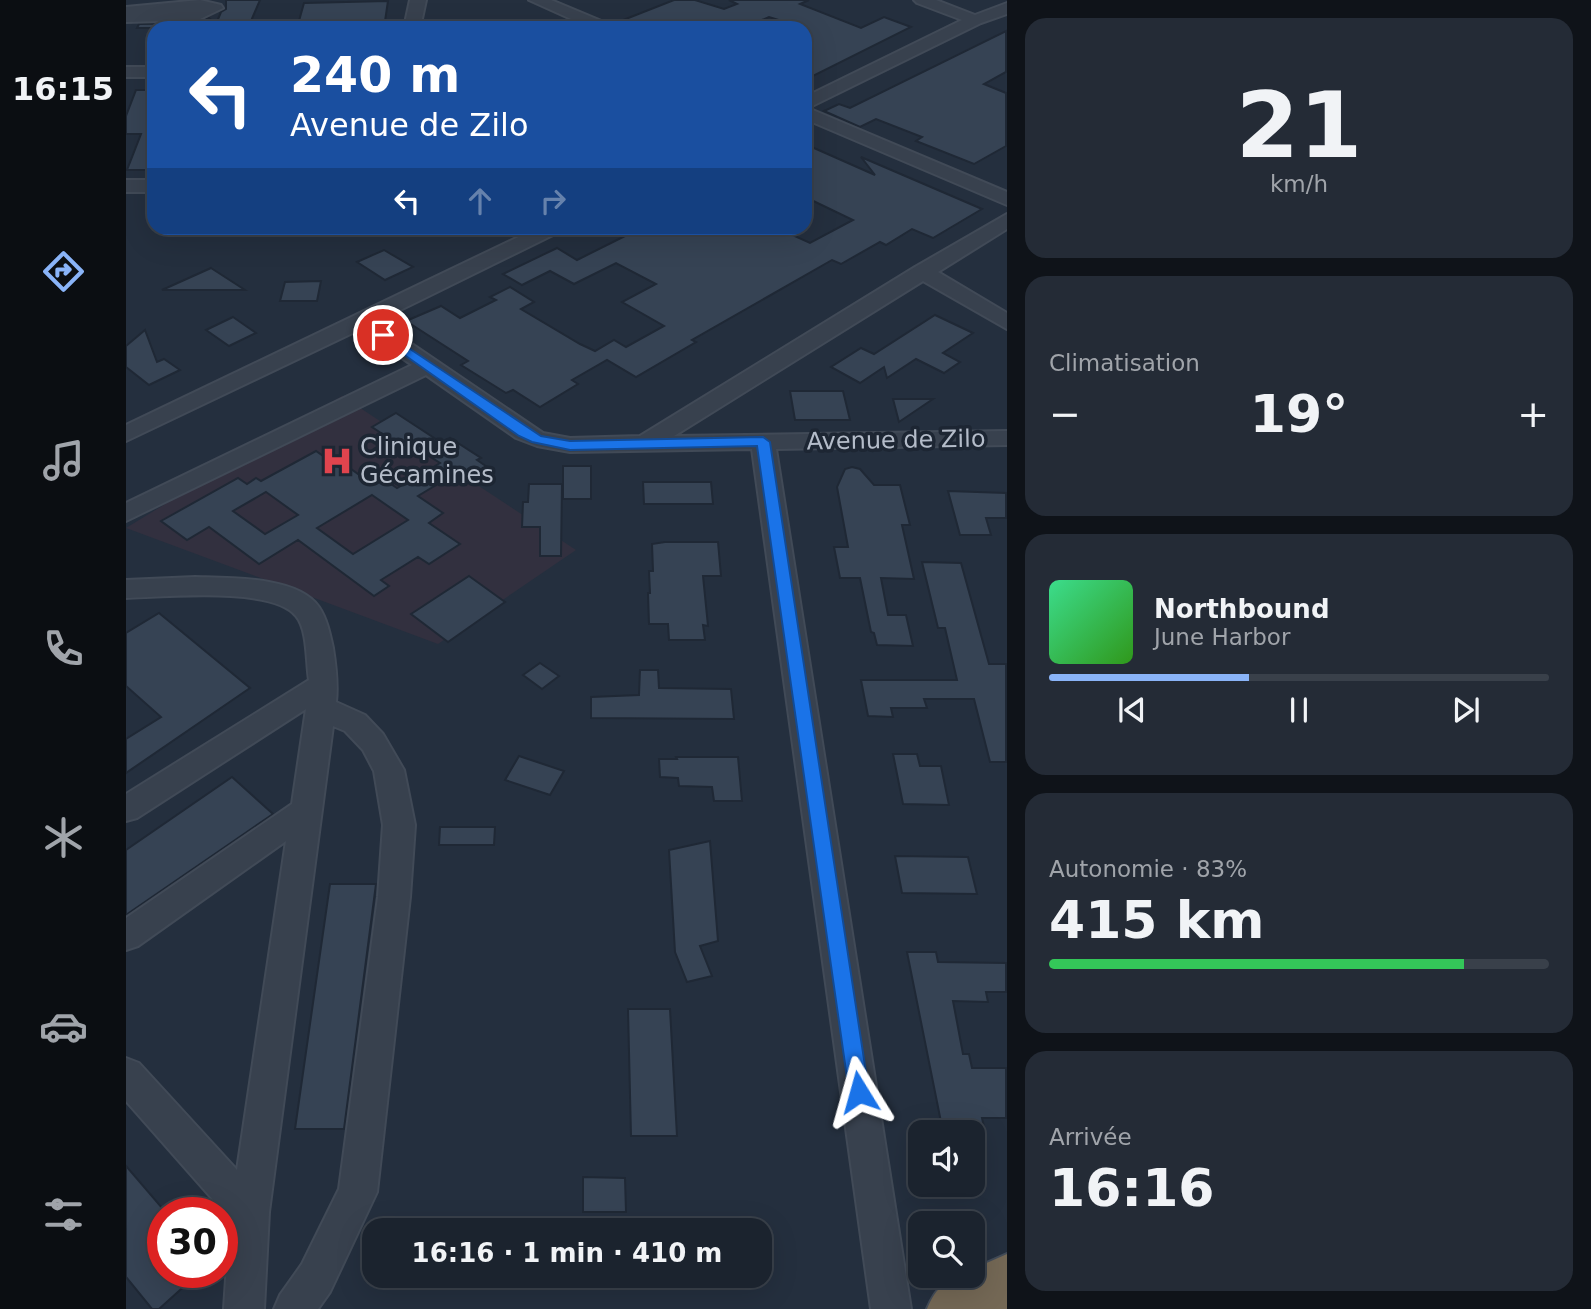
<!DOCTYPE html>
<html lang="fr">
<meta charset="utf-8">
<style>
:root{--surface:#1b232e;--page:#242b36;--text:#f1f3f6;--muted:#a0a4aa;--line:#39404a;--accent:#8ab4f8}
body{margin:0;font-family:"DejaVu Sans",sans-serif;background:var(--page);color:var(--text);height:100vh;display:flex;flex-direction:column;font-size:26px;white-space:nowrap}
*{box-sizing:border-box;margin:0}
p{font-size:23px;color:var(--muted)}
.icon{flex:none;width:38px;height:38px;fill:none;stroke:currentColor;stroke-width:2;stroke-linecap:round;stroke-linejoin:round}
.map{position:relative;flex:1;overflow:hidden}
.side{display:flex;flex-direction:column;gap:18px;padding:18px;background:#0f1319;width:584px}
.side>*{flex:none}
.top-card{position:absolute;left:21px;top:21px;width:665px;height:214px;border-radius:21px;box-shadow:0 7px 28px #0002,0 0 0 2px var(--line);background:#1a4fa0;color:#fff;overflow:hidden}
.buttons{position:absolute;left:782px;top:1120px;display:grid;gap:14px}
.buttons a{display:grid;place-items:center;width:77px;height:77px;border-radius:14px;background:var(--surface);box-shadow:0 7px 28px #0002,0 0 0 2px var(--line);font-size:35px}
.speed{position:absolute;left:21px;top:1197px;display:flex;gap:14px;font-size:35px;font-weight:700;text-align:center}
.speed>*{display:grid;place-content:center;width:91px;height:91px;border-radius:50%;background:var(--surface);box-shadow:0 7px 28px #0002,0 0 0 2px var(--line);line-height:1}
.speed .limit{border:10px solid #d22;background:#fff;color:#111}
.pin{position:absolute;display:grid;place-items:center;width:60px;height:60px;color:#fff;margin:-30px;border:4px solid #fff;border-radius:50%;box-shadow:0 2px 7px #0007}
.me{position:absolute;width:77px;margin:-38px;rotate:352deg;stroke-linejoin:round;filter:drop-shadow(0 0 5px #0008)}
.turn{display:flex;align-items:center;gap:24px;height:147px;padding:0 28px;font-size:32px}
.turn .icon{width:91px;height:91px;stroke-width:2.5}
.turn b{display:block;font-size:49px;line-height:60px}
.lanes{display:flex;align-items:center;height:66px;padding:0 28px;background:#0003;justify-content:center;gap:35px;direction:ltr}
.lanes .off{opacity:.35}
.big{font-size:52px;font-weight:700;line-height:1.1}
.side .card{flex:1;display:flex;flex-direction:column;justify-content:center;gap:10px;min-width:0;padding:0 24px;border-radius:21px;background:var(--page)}
.side .dial{align-items:center;gap:0}
.dial b{font-size:91px;line-height:1}
.song{display:flex;align-items:center;gap:21px}
.cover{width:84px;height:84px;border-radius:10px;background:linear-gradient(135deg,hsl(150 70% 55%),hsl(110 70% 35%))}
.played{height:7px;border-radius:4px;background:linear-gradient(90deg,var(--accent) 40%,var(--line) 40%)}
.keys{display:flex;justify-content:space-around;direction:ltr}
.heat{display:flex;justify-content:space-between;align-items:center;font-size:38px;direction:ltr}
.charge{height:10px;border-radius:5px;background:linear-gradient(90deg,#34c759 83%,var(--line) 0)}
.trip{position:absolute;left:236px;top:1218px;width:410px;height:70px;border-radius:21px;background:var(--surface);box-shadow:0 7px 28px #0002,0 0 0 2px var(--line);font-weight:700;line-height:70px;text-align:center}
main{display:flex;flex:1;min-height:0}
.tab-bar{display:flex;flex-direction:column;width:126px;justify-content:space-around;align-items:center;background:#0b0e12;color:var(--muted)}
.tab-bar .icon{width:49px;height:49px}
.tab-bar .current{color:var(--accent)}
.tab-bar b{font-size:32px;color:var(--text)}
.map>svg:first-child{display:block}
.medical{fill:#32303f}
.building{fill:#364354;stroke:#1f2835;stroke-width:2;fill-rule:evenodd}
.lines{fill:none;stroke-linecap:round;stroke-linejoin:round}
.minor-casing{stroke:#414a57;stroke-width:4}
.highway-casing{stroke:#434c59;stroke-width:4}
.minor{fill:#38414e;fill-rule:evenodd}
.highway{fill:#746855;fill-rule:evenodd}
.route{fill:#1a73e8;stroke:#114b97;stroke-width:2}
.labels{text-anchor:middle;stroke-width:7;stroke-linejoin:round;paint-order:stroke}
.street-label{font-size:24px;fill:#b4bcc9;stroke:#1d2633}
.poi-label{font-size:24px;fill:#b4bcc9;stroke:#1d2633;text-anchor:start}
</style>
<main>
<nav class="tab-bar">
<b>16:15</b>
<svg class="icon current" aria-label="directions" viewBox="0 0 24 24"><path d="M12 3l9 9-9 9-9-9zM9 14v-3h6M13 9l2 2-2 2"/></svg>
<svg class="icon" aria-label="music" viewBox="0 0 24 24"><path d="M9 18V5l10-2v13"/><circle cx="6" cy="18" r="3"/><circle cx="16" cy="16" r="3"/></svg>
<svg class="icon" aria-label="phone" viewBox="0 0 24 24"><path d="M5 4h4l2 5-3 2q2 4 5 5l2-3 5 2v4C11 20 4 13 5 4z"/></svg>
<svg class="icon" aria-label="climate" viewBox="0 0 24 24"><path d="M12 3v18M4 7l16 10M4 17L20 7"/></svg>
<svg class="icon" aria-label="car" viewBox="0 0 24 24"><path d="M5 17H2v-5l4-1 3-4h7l3 4 3 1v5h-3M9 17h6M6 11h13"/><circle cx="7" cy="17" r="2"/><circle cx="17" cy="17" r="2"/></svg>
<svg class="icon" aria-label="filters" viewBox="0 0 24 24"><path d="M4 7h16M4 17h16"/><circle cx="9" cy="7" r="2"/><circle cx="15" cy="17" r="2"/></svg>
</nav>
<div class="map">
<svg width="881" height="1309" viewBox="0 0 881 1309">
<rect width="100%" height="100%" fill="#242f3e"/>
<path class="medical" d="M216,396L450,550L312,644L0,528Z"/>
<g class="building">
<path d="M100,0H134L125,21H111L110,24H48L47,28H11L13,24L72,23L83,18L90,24L95,12L100,9Z"/>
<path d="M548,0H569L598,9L611,4L603,0H683L674,4L735,28L758,17L785,27L679,80V28L643,17L617,28H490L487,24Z"/>
<path d="M262,1L258,28H171L178,3Z"/>
<path d="M880,31V72L858,84L880,93V146L848,164L790,141L796,137L750,119L734,127L698,111L713,104L724,108Z"/>
<path d="M10,90H28V161L25,170H1L15,134H0V116Z"/>
<path d="M679,144L749,175L735,157L856,209L807,238L786,229L760,245L754,242L715,264L706,260L566,340L570,342L510,377L481,360L446,380L452,384L414,407L387,390L380,393L335,365L342,361L280,321L315,306L334,318L370,300L364,297L384,287L408,302L395,309L454,344L469,351L488,340L500,347L538,326L496,302L530,284L490,263L448,284L424,271L396,285L377,274L431,248L451,260L515,228H651L684,243L727,220L679,197Z"/>
<path d="M258,250L287,267L259,280L231,262Z"/>
<path d="M85,268L119,290H36Z"/>
<path d="M195,281L191,301H154L159,282Z"/>
<path d="M809,315L847,333L817,353L834,362L818,373L790,359L761,378L758,367L734,383L705,367L735,348L748,354Z"/>
<path d="M107,317L130,333L103,346L80,330Z"/>
<path d="M19,330L31,362L38,359L54,370L23,385L0,367V346Z"/>
<path d="M664,391H717L724,420H669Z"/>
<path d="M767,399H807L773,422Z"/>
<path d="M270,413L316,443L324,438L355,458L351,460L364,469L340,483L327,475L292,496L317,513L303,523L334,544L303,564L292,557L255,580L263,586L248,596L172,540L133,564L83,527L61,540L35,521L112,478L121,484L130,478L135,481L190,451L220,472L225,469L246,484L256,478L271,488L314,463L282,443L276,447L246,427ZM140,492L172,515L139,534L107,511ZM246,495L282,520L227,554L191,528Z"/>
<rect x="437" y="466" width="28" height="33"/>
<path d="M726,467L734,469L748,485H774L784,525H776L788,579L755,578L762,615H780L787,646L751,645L748,633L745,632L734,578H714L708,547H722L711,487L719,469Z"/>
<path d="M517,482H585L587,504H518Z"/>
<path d="M403,484H436L435,556H414V527H396L397,502H402Z"/>
<path d="M822,491L880,493V518H860L865,535H834Z"/>
<path d="M539,542H592L595,576H577L582,626L577,625L579,640H543L542,624H523L522,593H524L523,571H527L526,544Z"/>
<path d="M796,562L835,563L863,664H880V762H864L848,699H798L801,708H765L767,717L742,716L735,680H831L819,628H812Z"/>
<path d="M343,576L379,602L322,642L285,614Z"/>
<path d="M33,613L124,688L0,773V739L35,717L0,686V633Z"/>
<path d="M414,663L433,676L416,689L397,675Z"/>
<path d="M514,670H532L533,688L605,689L608,719L465,718V697L513,695Z"/>
<path d="M767,754H791L794,766H815L823,805L777,804Z"/>
<path d="M393,756L438,771L424,795L379,780Z"/>
<path d="M550,757H612L616,801H588L586,787L553,786L552,778L534,777L533,759H551Z"/>
<path d="M106,777L147,814L0,915V850Z"/>
<path d="M314,827H369L368,845H313Z"/>
<path d="M584,841L592,941L574,946L586,976L561,982L549,952L543,850Z"/>
<path d="M769,856L842,857L851,894L776,893Z"/>
<path d="M204,884H250L218,1129H169Z"/>
<path d="M781,952H810L812,962L880,963V992H860L862,1002L827,1001L837,1054H843L846,1068H880V1118H856L858,1127H816Z"/>
<path d="M502,1009H544L551,1136H505Z"/>
<path d="M0,1166L37,1209V1272H74L33,1309H26L0,1277Z"/>
<path d="M457,1177L499,1178L500,1212H457Z"/>
</g>
<g class="lines">
<defs>
<g id="minor">
<path d="M74,0L95,5L97,8L72,20L0,22V7Z"/>
<path d="M284,0H300L294,28H278Z"/>
<path d="M403,0H425L485,25L487,28H465Z"/>
<path d="M788,0H810L849,15L881,3V14L855,23L682,108L881,192V205L679,119V97L836,20L791,3Z"/>
<rect x="0" y="67" width="28" height="10"/>
<rect x="0" y="180" width="28" height="12"/>
<path d="M881,214V229L812,272L881,313V329L797,281L548,436L881,431V445L650,449L785,1309H745L626,449L444,452L411,446L390,438L300,375L0,521V503L286,365L235,329L0,441V425L411,228H436L433,232L252,321L417,433L444,438L514,436L789,267Z"/>
<path d="M69,577C103,578 172,576 193,607C201,619 204,634 207,648C210,667 212,684 210,702L239,715L257,734L278,770L289,825L284,897L251,1192L204,1292L192,1309H148L154,1295L176,1264L213,1189L252,897L257,825L248,771L237,750L219,731L207,726L143,1212L138,1309H98L104,1219L0,1101V1058L13,1063L111,1170L160,841L12,946L0,950V918L166,804L180,709L11,818L0,821V794L183,680C180,662 182,630 170,616C147,586 36,597 0,598V580Z"/>
</g>
<path id="highway" d="M881,1254V1309H801C810,1287 822,1276 847,1276V1269Z"/>
</defs>
<use href="#minor" class="minor-casing"/>
<use href="#highway" class="highway-casing"/>
<use href="#minor" class="minor"/>
<use href="#highway" class="highway"/>
</g>
<path class="route" d="M257,331L415,436L444,441L637,437L644,442L743,1092L740,1099L733,1102L726,1099L723,1092L631,446L444,450L406,442L393,436L253,337V332Z"/>
<defs>
<symbol id="hospital-bare" viewBox="-9 -9 18 18"><path d="M-5-5h3v3.5h4V-5h3V5h-3V1.5h-4V5h-3Z" fill="#e0444e" stroke="#1d2633" stroke-width="2.5" paint-order="stroke"/></symbol>
</defs>
<g fill-rule="evenodd">
<use href="#hospital-bare" x="189" y="439" width="44" height="44"/>
</g>
<g class="labels">
<g class="street-label">
<text transform="translate(770 440) rotate(-1)" y="8">Avenue de Zilo</text>
</g>
<g class="poi-label">
<text x="234" y="455">Clinique<tspan x="234" dy="28">Gécamines</tspan></text>
</g>
</g>
</svg>
<div class="buttons">
<a><svg class="icon" aria-label="sound" viewBox="0 0 24 24"><path d="M4 9h4l5-4v14l-5-4H4zM17 9q2 3 0 6"/></svg></a>
<a><svg class="icon" aria-label="search" viewBox="0 0 24 24"><circle cx="10" cy="10" r="6"/><path d="M15 15l6 6"/></svg></a>
</div>
<div class="speed"><div class="limit">30</div></div>
<div class="pin" style="left:257px;top:335px;background:#d93025"><svg class="icon" aria-label="arrive" viewBox="0 0 24 24"><path d="M6 21V4h12l-3 4 3 4H6"/></svg></div>
<svg class="me" style="left:733px;top:1092px" viewBox="-20 -20 40 40"><path d="M0-17L14 15 0 8-14 15z" fill="#1a73e8" stroke="#fff" stroke-width="4"/></svg>
<div class="trip">16:16 · 1 min · 410 m</div>
<div class="top-card">
<div class="turn"><svg class="icon" aria-label="left" viewBox="0 0 24 24"><path d="M17 20v-9H6M10 6l-5 5 5 5"/></svg><div><b>240 m</b>Avenue de Zilo</div></div>
<div class="lanes"><svg class="icon" aria-label="left" viewBox="0 0 24 24"><path d="M17 20v-9H6M10 6l-5 5 5 5"/></svg><svg class="icon off" aria-label="ahead" viewBox="0 0 24 24"><path d="M12 20V5M6 11l6-6 6 6"/></svg><svg class="icon off" aria-label="right" viewBox="0 0 24 24"><path d="M7 20v-9h11M14 6l5 5-5 5"/></svg></div>
</div>
</div>
<section class="side">
<div class="card dial"><b>21</b><p>km/h</p></div>
<div class="card"><p>Climatisation</p>
<div class="heat"><a>−</a><b class="big">19°</b><a>+</a></div>
</div>
<div class="card">
<div class="song"><i class="cover"></i><div><b>Northbound</b><p>June Harbor</p></div></div>
<div class="played"></div>
<div class="keys"><svg class="icon" aria-label="previous" viewBox="0 0 24 24"><path d="M18 5L8 12l10 7zM5 5v14"/></svg><svg class="icon" aria-label="pause" viewBox="0 0 24 24"><path d="M8 5v14M16 5v14"/></svg><svg class="icon" aria-label="next" viewBox="0 0 24 24"><path d="M6 5l10 7-10 7zM19 5v14"/></svg></div>
</div>
<div class="card"><p>Autonomie · 83%</p><b class="big">415 km</b><div class="charge"></div></div>
<div class="card"><p>Arrivée</p><b class="big">16:16</b></div>
</section>
</main>
